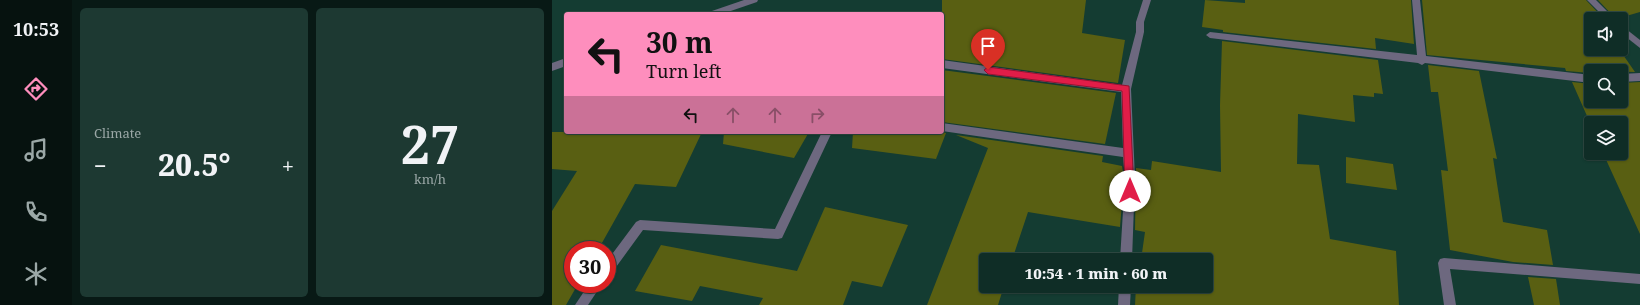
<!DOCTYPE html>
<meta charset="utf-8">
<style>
:root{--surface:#0f2d26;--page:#1d3932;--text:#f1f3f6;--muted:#9ba8a7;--line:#2f4943;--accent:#fe8ebd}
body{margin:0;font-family:"Noto Serif",serif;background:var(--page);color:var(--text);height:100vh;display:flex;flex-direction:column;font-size:15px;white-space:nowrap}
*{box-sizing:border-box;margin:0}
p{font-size:13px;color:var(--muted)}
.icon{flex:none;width:22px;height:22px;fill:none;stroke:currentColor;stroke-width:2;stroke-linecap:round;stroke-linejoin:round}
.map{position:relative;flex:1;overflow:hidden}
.side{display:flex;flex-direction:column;gap:8px;padding:8px;background:#081915;width:480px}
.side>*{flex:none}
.hud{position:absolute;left:12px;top:12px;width:380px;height:122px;border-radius:4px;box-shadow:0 1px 3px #0004,0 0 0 1px var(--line);background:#fe8ebd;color:#111;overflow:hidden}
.controls{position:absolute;left:1032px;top:12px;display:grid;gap:8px}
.controls a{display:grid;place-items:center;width:44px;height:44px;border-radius:4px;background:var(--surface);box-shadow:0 1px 3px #0004,0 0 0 1px var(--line);font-size:20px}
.speed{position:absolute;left:12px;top:241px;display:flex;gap:8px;font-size:20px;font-weight:700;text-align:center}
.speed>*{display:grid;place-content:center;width:52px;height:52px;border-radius:50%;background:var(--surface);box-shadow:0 1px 3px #0004,0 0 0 1px var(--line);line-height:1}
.speed .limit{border:6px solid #d22;background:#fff;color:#111}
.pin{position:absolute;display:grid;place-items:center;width:34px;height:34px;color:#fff;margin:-41px -17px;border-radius:50% 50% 50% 0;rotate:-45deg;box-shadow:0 0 4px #0007}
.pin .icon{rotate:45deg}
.me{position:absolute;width:44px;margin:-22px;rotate:0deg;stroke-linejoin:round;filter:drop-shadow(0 0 3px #0008)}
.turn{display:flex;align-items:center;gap:14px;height:84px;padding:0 16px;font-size:18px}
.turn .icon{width:52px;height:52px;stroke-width:2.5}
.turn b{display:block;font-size:28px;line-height:34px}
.lanes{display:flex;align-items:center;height:38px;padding:0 16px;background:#0003;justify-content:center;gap:20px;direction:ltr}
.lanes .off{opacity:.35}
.big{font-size:30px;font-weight:800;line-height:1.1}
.side .widget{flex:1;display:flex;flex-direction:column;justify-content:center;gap:6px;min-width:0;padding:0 14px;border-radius:6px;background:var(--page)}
.side .dial{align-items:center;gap:0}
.dial b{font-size:52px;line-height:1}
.heat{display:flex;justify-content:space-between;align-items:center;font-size:22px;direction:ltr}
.side .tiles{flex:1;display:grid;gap:8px;grid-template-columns:repeat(2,1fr)}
.trip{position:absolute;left:427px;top:253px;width:234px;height:40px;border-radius:4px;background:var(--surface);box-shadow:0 1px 3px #0004,0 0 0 1px var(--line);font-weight:800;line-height:40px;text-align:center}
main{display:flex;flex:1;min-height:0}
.tab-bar{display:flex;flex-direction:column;width:72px;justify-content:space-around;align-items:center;background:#06120f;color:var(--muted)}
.tab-bar .icon{width:28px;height:28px}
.tab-bar .current{color:var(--accent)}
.tab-bar b{font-size:18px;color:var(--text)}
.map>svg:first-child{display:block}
.building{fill:#595f12}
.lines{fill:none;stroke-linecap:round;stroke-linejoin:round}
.minor{fill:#6d687f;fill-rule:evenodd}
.route{fill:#e11d48;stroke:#92132f}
</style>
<main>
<nav class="tab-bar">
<b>10:53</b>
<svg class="icon current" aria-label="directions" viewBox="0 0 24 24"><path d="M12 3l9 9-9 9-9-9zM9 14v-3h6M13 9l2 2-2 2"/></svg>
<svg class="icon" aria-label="music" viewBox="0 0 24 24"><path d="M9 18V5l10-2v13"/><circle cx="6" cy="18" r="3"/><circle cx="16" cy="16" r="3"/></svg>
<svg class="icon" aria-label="phone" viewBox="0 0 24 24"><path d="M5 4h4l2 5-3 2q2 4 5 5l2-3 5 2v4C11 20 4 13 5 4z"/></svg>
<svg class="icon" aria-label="climate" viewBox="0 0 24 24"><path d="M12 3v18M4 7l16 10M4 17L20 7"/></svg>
</nav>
<section class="side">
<div class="tiles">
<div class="widget"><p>Climate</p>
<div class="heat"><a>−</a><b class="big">20.5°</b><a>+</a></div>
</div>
<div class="widget dial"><b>27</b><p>km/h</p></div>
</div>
</section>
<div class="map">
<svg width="1088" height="305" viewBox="0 0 1088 305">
<rect width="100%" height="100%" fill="#143c32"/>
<g class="building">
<path d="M390,0H534L530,33L573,40L566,83L390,59Z"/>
<path d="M653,0L693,3V0H859L862,44L823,38L824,49L671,32V30L650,27Z"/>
<path d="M870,0H1034L1052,19H1039V49H1067L1083,72L1039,71V73L1014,71L1013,68L875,55Z"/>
<path d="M1046,0H1088V12L1064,19Z"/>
<path d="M670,41L826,60L831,94L822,93V97L801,95L803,122L746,114L745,164L767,165L778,239L844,251L847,305H583L584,286H654V260H589L593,232L583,230L584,168L599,170L600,161L669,172L668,105Z"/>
<path d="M876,65L927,71L945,159L941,158L951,222L995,230L1001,265L961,262L898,250L889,170L896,171L886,92H879Z"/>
<path d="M390,70L564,93L553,144L390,122Z"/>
<path d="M1020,82L1039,84V101H1069V83L1088,82V234L1051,153H1069V123H1039V125Z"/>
<path d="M0,132H150L124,187L83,184L46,250H21V284H26L14,305H0V211L25,171L0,169Z"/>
<path d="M172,132H257L242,158L171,144Z"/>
<path d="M301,132H389L394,133L384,159L300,148Z"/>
<path d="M404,135L551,156L550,162L570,166L572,178L568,227L476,212L460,260H434V286H452L446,305H375L436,148Z"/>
<path d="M794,157L841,164L845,190L794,183Z"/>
<path d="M273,207L356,225L330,287L300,281L291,305H207L211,298L148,286L140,301L83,291L109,245L245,271Z"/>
<path d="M976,277L1004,279L1008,305H982Z"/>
</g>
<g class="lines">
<g class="minor">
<path d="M192,0H206L205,2L170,14H156L157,12Z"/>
<path d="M591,0H599L592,22V32L579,89L583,178L580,260H568L573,178L571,157L390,131V123L571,148L569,92L390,68V60L570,85L584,32V22Z"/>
<path d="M860,0H868L874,56L1039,75V83L873,63L870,65L866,63L658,38L654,35L658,32L865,55Z"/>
<path d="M1035,0H1044L1063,19H1054Z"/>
<path d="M1069,25L1088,40V48L1069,33Z"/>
<path d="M14,58V66L0,71V63Z"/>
<path d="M1088,73V81L1069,82V74Z"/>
<path d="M270,132H280L230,238L226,239L91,230L59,274L55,275V261L84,222L88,220L223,229Z"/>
<path d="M892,258L1088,274V284L898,269L904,305H892L886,263L888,259Z"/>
<path d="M37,284H50L36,305H23Z"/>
<path d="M567,286H579L578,305H566Z"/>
</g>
</g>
<path class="route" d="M436,67L577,86L582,191L581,194L578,196L574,194L573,191L570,91L436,74L432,70Z"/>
</svg>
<div class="controls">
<a><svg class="icon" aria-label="sound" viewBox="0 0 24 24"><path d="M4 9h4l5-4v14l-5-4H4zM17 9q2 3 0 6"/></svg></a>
<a><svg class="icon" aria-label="search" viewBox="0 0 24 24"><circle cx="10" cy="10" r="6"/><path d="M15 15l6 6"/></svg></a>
<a><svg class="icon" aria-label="layers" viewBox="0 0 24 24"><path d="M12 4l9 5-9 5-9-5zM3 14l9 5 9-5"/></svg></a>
</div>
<div class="speed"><div class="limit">30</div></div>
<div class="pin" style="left:436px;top:70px;background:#d93025"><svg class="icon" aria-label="arrive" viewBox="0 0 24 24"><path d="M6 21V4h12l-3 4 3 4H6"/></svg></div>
<svg class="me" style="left:578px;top:191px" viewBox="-20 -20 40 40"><circle r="19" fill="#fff"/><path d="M0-13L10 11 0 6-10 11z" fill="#e11d48"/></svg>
<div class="trip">10:54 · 1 min · 60 m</div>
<div class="hud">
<div class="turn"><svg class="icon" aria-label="left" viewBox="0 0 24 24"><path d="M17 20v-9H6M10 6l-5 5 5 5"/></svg><div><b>30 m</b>Turn left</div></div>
<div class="lanes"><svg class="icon" aria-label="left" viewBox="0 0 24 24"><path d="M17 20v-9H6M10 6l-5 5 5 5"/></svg><svg class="icon off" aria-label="ahead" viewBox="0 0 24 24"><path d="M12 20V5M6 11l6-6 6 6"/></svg><svg class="icon off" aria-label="ahead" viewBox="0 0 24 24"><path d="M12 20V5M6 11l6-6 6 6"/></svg><svg class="icon off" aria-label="right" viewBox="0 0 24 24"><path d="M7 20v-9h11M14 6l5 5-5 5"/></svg></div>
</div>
</div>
</main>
